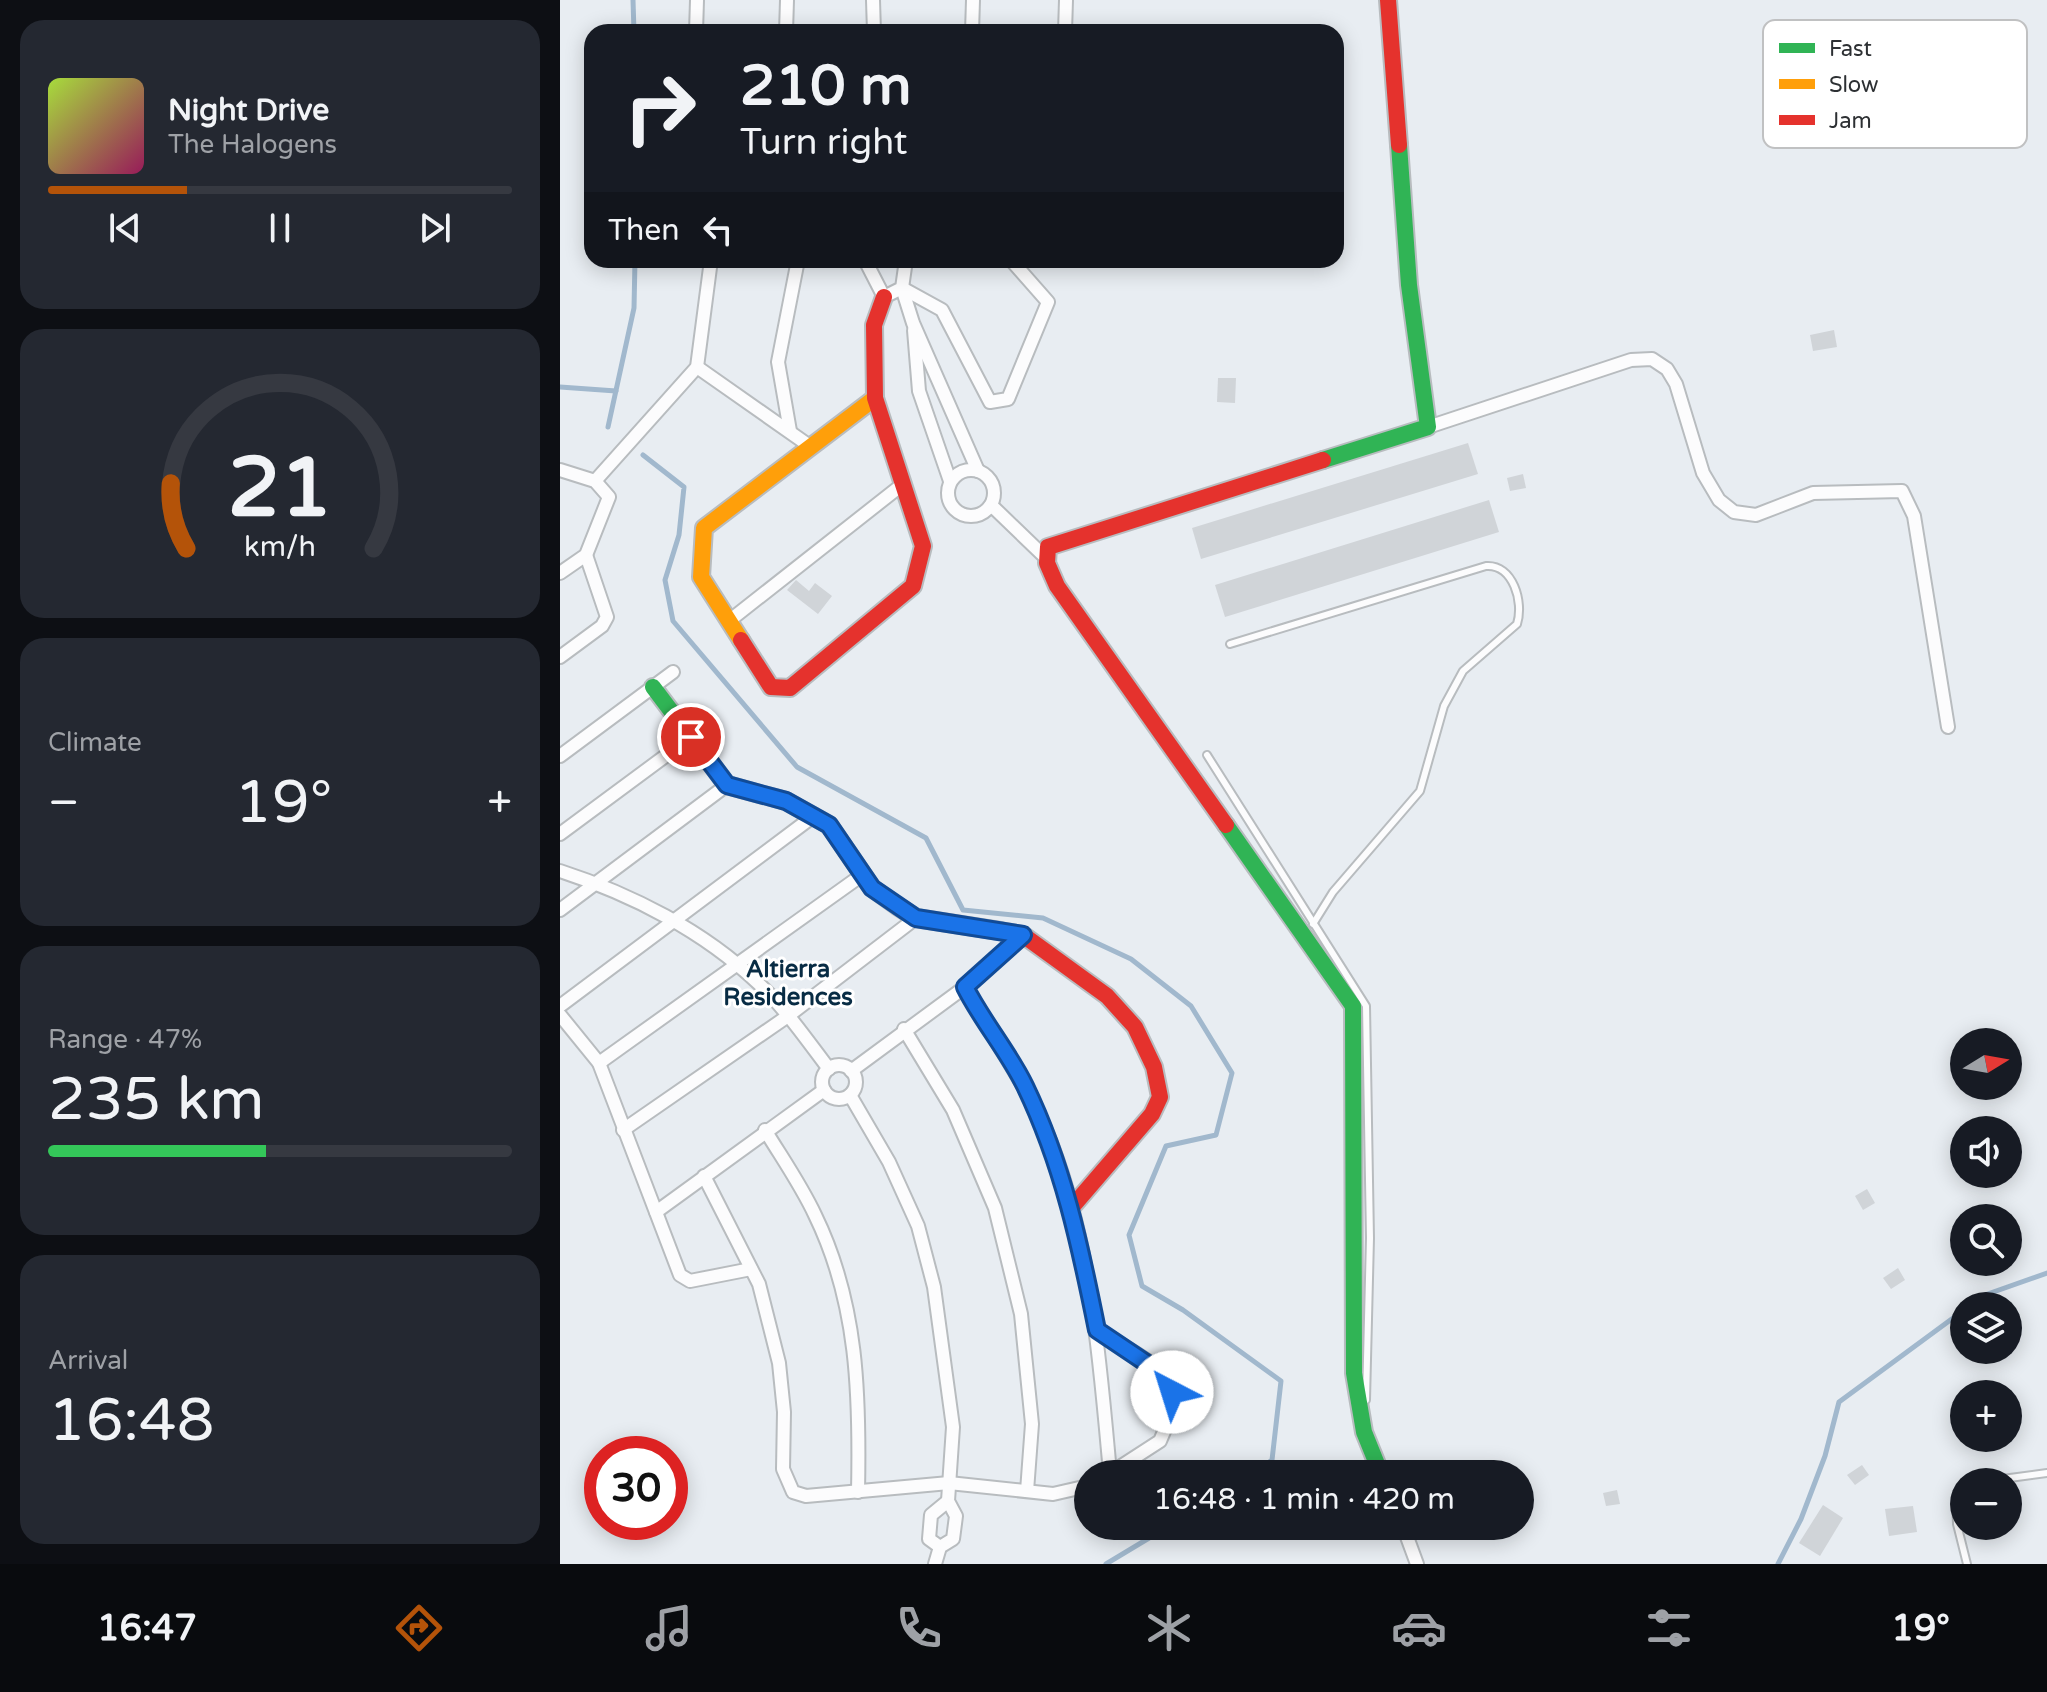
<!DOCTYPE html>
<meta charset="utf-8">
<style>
:root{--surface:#171b24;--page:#242831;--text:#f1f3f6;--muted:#9ea1a6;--line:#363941;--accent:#b45309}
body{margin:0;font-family:"Varela Round",sans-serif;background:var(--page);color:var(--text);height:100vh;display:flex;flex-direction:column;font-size:30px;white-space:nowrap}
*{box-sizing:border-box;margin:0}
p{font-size:26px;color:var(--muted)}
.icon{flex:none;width:44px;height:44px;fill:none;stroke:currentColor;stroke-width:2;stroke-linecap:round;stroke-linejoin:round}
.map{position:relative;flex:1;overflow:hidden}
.side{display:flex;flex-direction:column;gap:20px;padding:20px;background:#0d0f14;width:560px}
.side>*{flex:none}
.top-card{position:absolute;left:24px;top:24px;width:760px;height:244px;border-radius:24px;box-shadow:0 4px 20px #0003;background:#171b24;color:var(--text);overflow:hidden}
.needle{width:52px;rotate:79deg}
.tools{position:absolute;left:1390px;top:1028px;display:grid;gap:16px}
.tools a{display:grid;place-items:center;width:72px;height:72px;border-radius:50%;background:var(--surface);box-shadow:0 4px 20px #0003;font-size:40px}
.speed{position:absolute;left:24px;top:1436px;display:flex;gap:16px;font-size:40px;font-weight:700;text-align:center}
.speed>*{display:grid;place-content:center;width:104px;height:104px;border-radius:50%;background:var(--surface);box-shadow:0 4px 20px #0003;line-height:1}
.speed .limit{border:12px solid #d22;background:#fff;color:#111}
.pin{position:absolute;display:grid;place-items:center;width:68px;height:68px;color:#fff;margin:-34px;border:4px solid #fff;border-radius:50%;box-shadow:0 2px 8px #0007}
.me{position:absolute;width:88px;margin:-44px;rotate:320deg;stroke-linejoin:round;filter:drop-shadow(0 0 6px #0008)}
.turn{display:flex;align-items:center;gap:28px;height:168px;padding:0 24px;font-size:36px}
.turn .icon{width:104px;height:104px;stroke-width:2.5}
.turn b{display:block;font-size:56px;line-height:68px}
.then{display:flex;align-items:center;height:76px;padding:0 24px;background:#0003;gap:16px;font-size:30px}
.big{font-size:60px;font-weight:600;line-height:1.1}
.side .card{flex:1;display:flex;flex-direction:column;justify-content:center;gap:12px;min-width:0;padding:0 28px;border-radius:24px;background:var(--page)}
.side .dial{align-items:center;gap:0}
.dial svg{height:208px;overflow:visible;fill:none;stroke:var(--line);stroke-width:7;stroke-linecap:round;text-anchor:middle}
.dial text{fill:var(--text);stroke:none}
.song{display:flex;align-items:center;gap:24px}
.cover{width:96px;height:96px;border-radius:12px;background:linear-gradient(135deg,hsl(80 70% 55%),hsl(330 70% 35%))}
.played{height:8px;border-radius:4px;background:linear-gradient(90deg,var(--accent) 30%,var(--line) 30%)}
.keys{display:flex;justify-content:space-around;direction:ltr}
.heat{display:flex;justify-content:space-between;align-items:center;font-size:44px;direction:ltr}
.charge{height:12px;border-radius:6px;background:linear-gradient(90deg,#34c759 47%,var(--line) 0)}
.trip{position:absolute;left:514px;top:1460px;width:460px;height:80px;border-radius:40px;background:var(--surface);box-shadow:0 4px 20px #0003;font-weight:600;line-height:80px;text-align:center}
.tabs{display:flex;height:128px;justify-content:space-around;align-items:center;background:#090b0e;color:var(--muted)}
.tabs .icon{width:56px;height:56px}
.tabs .selected{color:var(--accent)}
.tabs b{font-size:36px;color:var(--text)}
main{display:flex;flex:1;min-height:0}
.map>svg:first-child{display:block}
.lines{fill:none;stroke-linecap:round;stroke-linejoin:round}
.stream{stroke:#a1b8cd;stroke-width:5}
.building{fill:#d0d4d8}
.lane-casing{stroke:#b8bcbf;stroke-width:10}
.street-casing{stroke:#b8bcbf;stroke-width:16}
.fast-casing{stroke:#b8bcbf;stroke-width:20}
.slow-casing{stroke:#b8bcbf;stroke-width:20}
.jam-casing{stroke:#b8bcbf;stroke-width:20}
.lane{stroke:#fcfcfd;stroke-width:6}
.street{stroke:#fcfcfd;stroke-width:12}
.fast{stroke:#30b455;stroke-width:16}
.slow{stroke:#ff9f0a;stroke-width:16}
.jam{stroke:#e5322d;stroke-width:16}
.route-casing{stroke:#114b97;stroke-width:20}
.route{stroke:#1a73e8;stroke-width:14}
.labels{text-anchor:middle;stroke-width:6;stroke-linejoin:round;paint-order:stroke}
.neighbourhood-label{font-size:24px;font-weight:bold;fill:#082c44;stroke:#fff}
.key{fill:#fff;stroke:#c0c1c2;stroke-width:2}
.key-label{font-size:22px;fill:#2d3033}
</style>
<main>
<section class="side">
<div class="card">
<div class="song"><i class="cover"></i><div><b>Night Drive</b><p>The Halogens</p></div></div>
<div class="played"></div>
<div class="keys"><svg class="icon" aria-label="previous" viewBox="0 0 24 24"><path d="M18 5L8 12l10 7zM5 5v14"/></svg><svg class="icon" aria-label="pause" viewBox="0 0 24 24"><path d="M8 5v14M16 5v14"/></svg><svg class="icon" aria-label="next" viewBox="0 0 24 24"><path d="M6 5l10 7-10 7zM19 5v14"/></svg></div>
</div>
<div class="card dial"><svg viewBox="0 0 100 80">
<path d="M14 69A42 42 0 1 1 86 69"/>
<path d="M14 69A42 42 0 0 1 8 44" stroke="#b45309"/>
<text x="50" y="56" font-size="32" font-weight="700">21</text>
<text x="50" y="72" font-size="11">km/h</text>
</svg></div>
<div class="card"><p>Climate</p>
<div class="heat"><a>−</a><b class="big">19°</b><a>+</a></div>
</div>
<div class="card"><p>Range · 47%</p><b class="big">235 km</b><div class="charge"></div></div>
<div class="card"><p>Arrival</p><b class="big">16:48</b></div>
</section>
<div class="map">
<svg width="1487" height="1564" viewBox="0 0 1487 1564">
<rect width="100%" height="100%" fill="#e8edf2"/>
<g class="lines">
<g class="stream">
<path d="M73,0L74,32"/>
<path d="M0,387L56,391"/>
<path d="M48,427L74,308L75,260"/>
<path d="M83,455L124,487L119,535L105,580L113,621L237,767L366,838L403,910L483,918L571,959L631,1006L672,1073L656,1135L606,1146L569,1235L582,1286L623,1310L721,1381L712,1460L693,1474"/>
<path d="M1409,1306L1422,1296L1487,1273"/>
<path d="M546,1564L609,1526"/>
<path d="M1218,1564L1241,1519L1265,1456L1279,1402L1404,1310"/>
</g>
</g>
<g class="building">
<path d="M1274,330L1277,347L1253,351L1250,335Z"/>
<path d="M658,378H676L675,403L657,402Z"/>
<path d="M908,443L918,474L641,559L632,528Z"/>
<path d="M963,474L966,488L950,491L947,478Z"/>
<path d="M929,500L939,532L665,617L655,585Z"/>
<path d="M236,580L249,591L255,583L272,596L258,614L227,590Z"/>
<path d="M1307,1189L1315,1203L1303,1210L1295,1196Z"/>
<path d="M1338,1268L1345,1280L1331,1289L1323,1278Z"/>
<path d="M1302,1465L1309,1475L1295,1485L1287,1475Z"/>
<path d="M1057,1490L1060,1504L1046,1506L1043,1493Z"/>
<path d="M1263,1505L1283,1518L1260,1556L1239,1543Z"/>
<path d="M1353,1506L1357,1532L1329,1536L1325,1509Z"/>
</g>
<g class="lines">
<defs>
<g id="lane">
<path d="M670,644L926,566C953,564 964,602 957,624L903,671L884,706L860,791L773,892L753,924"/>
<path d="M647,755L806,1006L810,1238L806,1400"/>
<path d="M1420,1482L1487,1473"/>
<path d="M1404,1487L1396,1496L1397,1524L1407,1564"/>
</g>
<g id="street">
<path d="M313,0L314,32"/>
<path d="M136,32L137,0"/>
<path d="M226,32L227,0"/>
<path d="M412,32L413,0"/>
<path d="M505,32L506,0"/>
<path d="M305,260L324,297L342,288L346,260"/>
<path d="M342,288L382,310L430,402L448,399L488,302L451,260"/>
<path d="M342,288L353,323L418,471"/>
<path d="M354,330L359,391L390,481"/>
<path d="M137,367L251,447"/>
<path d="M868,427L1071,360L1092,359L1107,369L1116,384L1143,473L1159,500L1174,512L1196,515L1253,493L1342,491L1354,516L1388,727"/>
<path d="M230,431L218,362L238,260"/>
<circle cx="411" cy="493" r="23"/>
<path d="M0,470L35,481L49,497L26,555L0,573"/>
<path d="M35,481L137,367L151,260"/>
<path d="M431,505L485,557"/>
<path d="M169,621L343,484"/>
<path d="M0,657L42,626L47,617L26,555"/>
<path d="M0,756L113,672"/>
<path d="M0,834L131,737"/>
<path d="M0,871C71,894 144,931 198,983C225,1008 247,1040 269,1069"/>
<path d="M0,910L167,785"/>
<path d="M405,987C433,1041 471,1089 493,1148C532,1252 540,1363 550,1473"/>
<path d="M0,1006L255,815"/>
<path d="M0,1015L39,1063L120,1275L130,1281L191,1269"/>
<path d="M344,1029L393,1110L435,1208L461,1314L472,1424L467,1491"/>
<path d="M39,1063L302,875"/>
<circle cx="279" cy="1082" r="17"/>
<path d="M291,1071L405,987L463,935"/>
<path d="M290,1095L329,1162L358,1226L374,1287L393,1427L388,1501L396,1516L393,1539L380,1547L375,1564"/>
<path d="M63,1130L228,1016L356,918"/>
<path d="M205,1130C222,1158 241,1185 255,1215C298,1303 300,1396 298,1492"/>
<path d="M144,1176L199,1284L219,1363L224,1412L223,1469L233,1492L246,1496L389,1483L493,1494L528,1486"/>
<path d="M96,1212L264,1090"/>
<path d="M537,1330C588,1363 632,1371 600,1441L549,1474"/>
<path d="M843,1526L857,1564"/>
<path d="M380,1547L369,1539L371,1515L388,1501"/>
</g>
<g id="fast">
<path d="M763,460L868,427L849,285L839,145"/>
<path d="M93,687L167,785L226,801L269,825L312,888L337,906L356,918L440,931"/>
<path d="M666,825L793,1006L794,1373L804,1432L821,1474"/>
</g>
<path id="slow" d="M181,640L141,577L144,528L315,398"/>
<g id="jam">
<path d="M828,0L839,145"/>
<path d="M181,640L211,687L230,688L353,586L363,546L315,398L314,325L324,297"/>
<path d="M666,825L497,586L487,563L488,547L763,460"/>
<path d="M440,931L463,935L547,996L575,1027L594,1067L600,1097L592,1114L512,1207"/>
</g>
</defs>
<use href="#lane" class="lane-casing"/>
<use href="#street" class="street-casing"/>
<use href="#fast" class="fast-casing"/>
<use href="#slow" class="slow-casing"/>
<use href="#jam" class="jam-casing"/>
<use href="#lane" class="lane"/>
<use href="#street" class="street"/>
<use href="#fast" class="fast"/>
<use href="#slow" class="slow"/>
<use href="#jam" class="jam"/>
</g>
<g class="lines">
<defs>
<path id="route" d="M131,737L167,785L226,801L269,825L312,888L356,918L463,935L405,987C422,1021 448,1051 465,1086C503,1165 520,1245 537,1330L607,1377L612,1392"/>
</defs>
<use href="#route" class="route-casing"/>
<use href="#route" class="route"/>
</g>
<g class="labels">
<g class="neighbourhood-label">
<text x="228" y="977">Altierra<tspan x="228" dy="28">Residences</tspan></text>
</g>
</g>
<rect x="1203" y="20" width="264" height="128" rx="12" class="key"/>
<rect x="1219" y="43" width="36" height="10" fill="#30b455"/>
<rect x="1219" y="79" width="36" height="10" fill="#ff9f0a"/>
<rect x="1219" y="115" width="36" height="10" fill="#e5322d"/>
<g class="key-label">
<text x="1269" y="56">Fast</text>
<text x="1269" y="92">Slow</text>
<text x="1269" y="128">Jam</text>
</g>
</svg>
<div class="tools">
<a><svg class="needle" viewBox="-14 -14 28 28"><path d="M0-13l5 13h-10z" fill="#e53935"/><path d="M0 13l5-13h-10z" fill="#9ea1a6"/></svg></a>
<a><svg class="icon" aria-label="sound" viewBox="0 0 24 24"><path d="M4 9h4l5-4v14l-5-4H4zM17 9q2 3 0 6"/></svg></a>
<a><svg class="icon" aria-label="search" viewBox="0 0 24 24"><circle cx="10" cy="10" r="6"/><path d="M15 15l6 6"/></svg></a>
<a><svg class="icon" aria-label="layers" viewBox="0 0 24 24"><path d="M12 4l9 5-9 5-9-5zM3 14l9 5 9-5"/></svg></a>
<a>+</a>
<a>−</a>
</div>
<div class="speed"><div class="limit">30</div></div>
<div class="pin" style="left:131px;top:737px;background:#d93025"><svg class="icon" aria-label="arrive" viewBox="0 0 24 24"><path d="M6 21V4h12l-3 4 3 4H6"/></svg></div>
<svg class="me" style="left:612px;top:1392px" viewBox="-20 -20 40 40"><circle r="19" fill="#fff"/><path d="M0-13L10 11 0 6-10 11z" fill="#1a73e8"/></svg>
<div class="trip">16:48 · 1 min · 420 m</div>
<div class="top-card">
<div class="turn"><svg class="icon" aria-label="right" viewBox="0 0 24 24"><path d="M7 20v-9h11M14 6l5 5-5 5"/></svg><div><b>210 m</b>Turn right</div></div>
<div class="then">Then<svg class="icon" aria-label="left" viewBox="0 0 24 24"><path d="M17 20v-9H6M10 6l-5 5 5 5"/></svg></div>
</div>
</div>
</main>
<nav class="tabs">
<b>16:47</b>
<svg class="icon selected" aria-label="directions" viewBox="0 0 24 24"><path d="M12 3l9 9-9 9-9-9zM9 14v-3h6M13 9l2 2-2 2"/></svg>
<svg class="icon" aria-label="music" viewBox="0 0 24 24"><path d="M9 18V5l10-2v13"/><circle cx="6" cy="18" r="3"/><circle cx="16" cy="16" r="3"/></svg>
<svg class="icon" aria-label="phone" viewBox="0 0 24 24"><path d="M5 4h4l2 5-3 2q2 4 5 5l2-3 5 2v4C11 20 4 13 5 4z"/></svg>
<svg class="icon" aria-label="climate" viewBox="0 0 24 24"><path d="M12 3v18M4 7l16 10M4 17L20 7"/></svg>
<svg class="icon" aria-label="car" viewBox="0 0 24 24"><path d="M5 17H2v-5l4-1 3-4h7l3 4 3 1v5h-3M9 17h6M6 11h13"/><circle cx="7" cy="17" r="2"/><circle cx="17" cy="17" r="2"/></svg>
<svg class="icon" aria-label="filters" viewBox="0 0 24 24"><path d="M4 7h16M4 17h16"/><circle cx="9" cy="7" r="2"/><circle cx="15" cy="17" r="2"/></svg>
<b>19°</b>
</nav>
